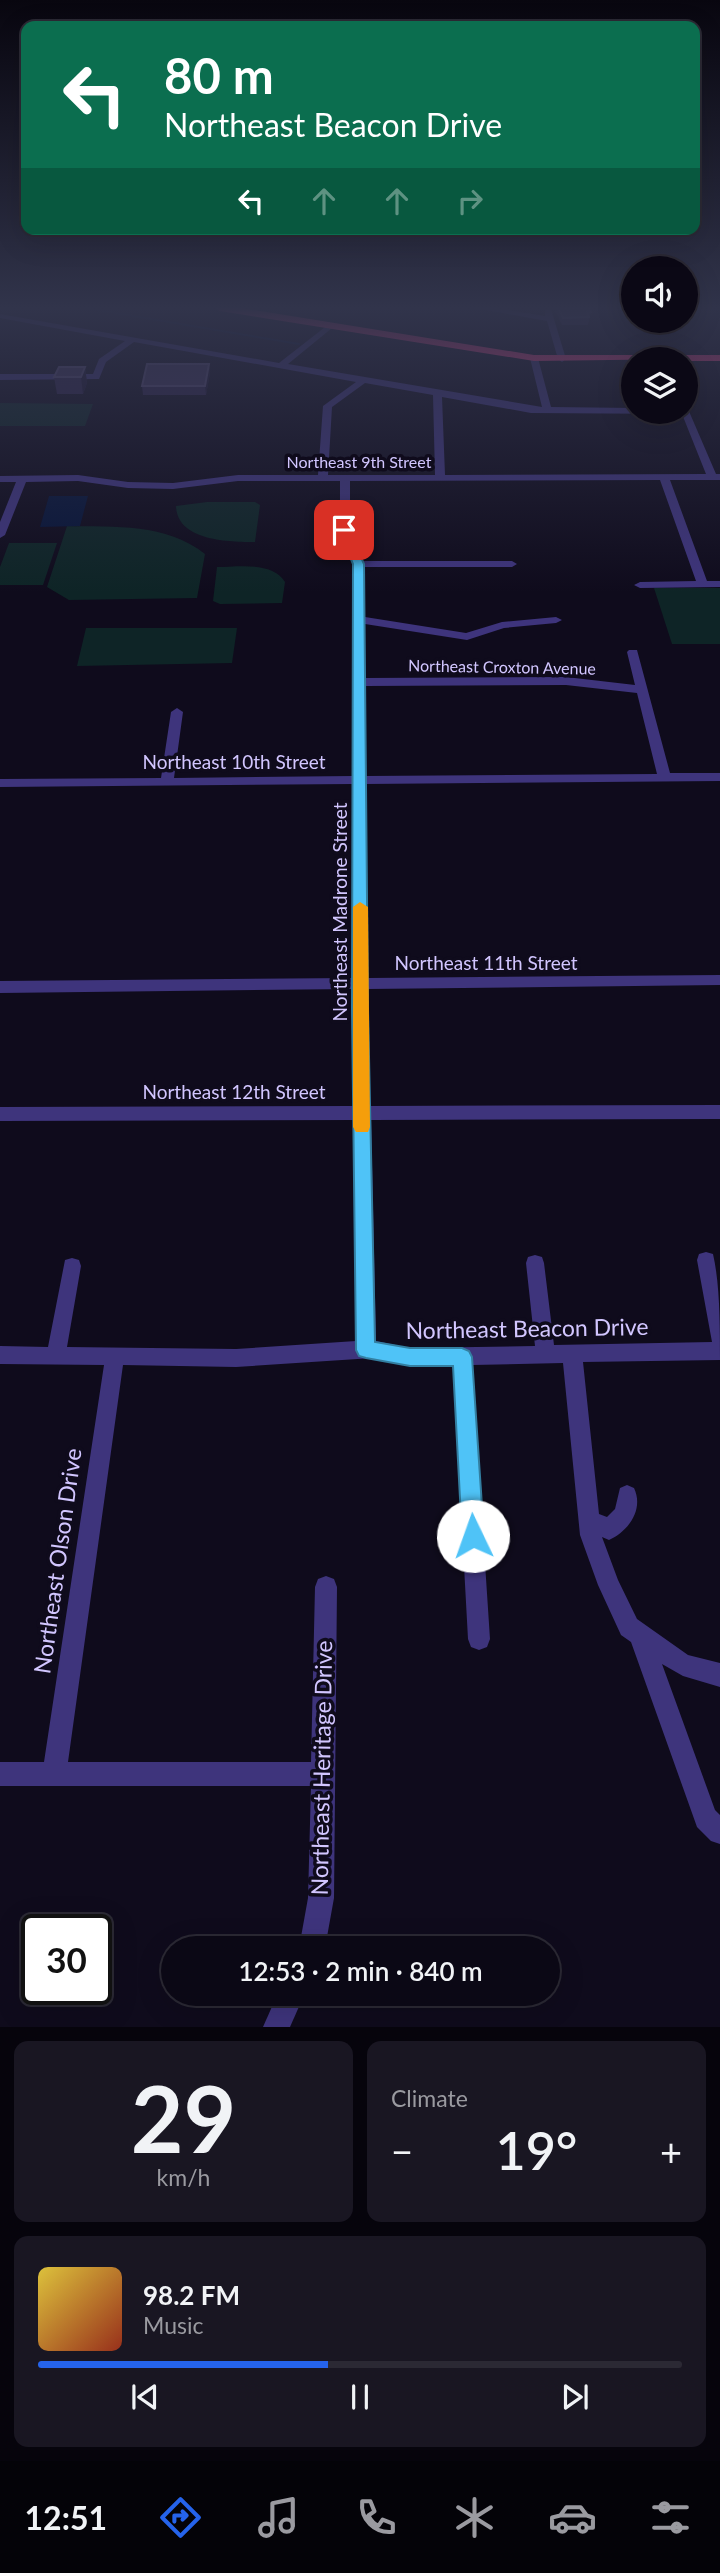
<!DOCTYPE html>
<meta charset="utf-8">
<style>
:root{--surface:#0b0815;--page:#191622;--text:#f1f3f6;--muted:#9a9aa0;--line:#2b2934;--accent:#2563eb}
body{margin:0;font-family:Lato,sans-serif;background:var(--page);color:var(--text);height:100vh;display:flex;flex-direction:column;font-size:26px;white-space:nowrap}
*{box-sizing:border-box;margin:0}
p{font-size:23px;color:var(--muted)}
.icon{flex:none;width:38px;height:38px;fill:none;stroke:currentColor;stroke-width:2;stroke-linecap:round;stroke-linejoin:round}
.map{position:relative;height:2027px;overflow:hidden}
.details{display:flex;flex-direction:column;gap:14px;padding:14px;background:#06040c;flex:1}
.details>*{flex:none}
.top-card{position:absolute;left:21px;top:21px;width:679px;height:214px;border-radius:14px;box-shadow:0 7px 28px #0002,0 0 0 2px var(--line);background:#0b6e4f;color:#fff;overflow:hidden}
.controls{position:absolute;left:621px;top:256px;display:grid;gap:14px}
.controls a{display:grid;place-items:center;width:77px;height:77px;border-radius:50%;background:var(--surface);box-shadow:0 7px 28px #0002,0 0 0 2px var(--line);font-size:35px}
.speed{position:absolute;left:21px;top:1914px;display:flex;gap:14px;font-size:35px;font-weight:700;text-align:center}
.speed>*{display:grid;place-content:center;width:91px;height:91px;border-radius:50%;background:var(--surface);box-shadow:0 7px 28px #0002,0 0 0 2px var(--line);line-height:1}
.speed .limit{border:4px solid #111;border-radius:10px;background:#fff;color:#111}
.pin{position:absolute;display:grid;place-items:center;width:60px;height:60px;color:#fff;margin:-30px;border-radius:14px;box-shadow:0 4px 10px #0006}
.me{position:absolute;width:77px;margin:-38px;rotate:357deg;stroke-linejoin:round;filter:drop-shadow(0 0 5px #0008)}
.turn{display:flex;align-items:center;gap:24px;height:147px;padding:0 28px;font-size:32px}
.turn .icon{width:91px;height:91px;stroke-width:2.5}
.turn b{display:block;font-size:49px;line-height:60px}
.lanes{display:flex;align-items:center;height:66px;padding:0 28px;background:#0003;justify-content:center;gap:35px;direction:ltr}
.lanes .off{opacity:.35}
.big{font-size:52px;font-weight:600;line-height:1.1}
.details .widget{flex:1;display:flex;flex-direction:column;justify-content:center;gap:10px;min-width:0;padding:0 24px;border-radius:14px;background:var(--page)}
.details .dial{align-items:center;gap:0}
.dial b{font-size:91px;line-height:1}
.song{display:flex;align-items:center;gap:21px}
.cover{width:84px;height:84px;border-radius:10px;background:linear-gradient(135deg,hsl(50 70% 55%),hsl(10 70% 35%))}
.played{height:7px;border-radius:4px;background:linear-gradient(90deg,var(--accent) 45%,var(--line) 45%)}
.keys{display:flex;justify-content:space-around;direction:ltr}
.heat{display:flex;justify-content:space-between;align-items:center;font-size:38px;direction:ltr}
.details .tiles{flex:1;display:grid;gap:14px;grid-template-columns:1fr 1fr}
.widget:last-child{grid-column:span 2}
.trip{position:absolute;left:161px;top:1936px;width:399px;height:70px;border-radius:35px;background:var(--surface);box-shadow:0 7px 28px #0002,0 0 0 2px var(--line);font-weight:600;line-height:70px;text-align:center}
.dock{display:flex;height:112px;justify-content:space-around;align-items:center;background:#040308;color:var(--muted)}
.dock .icon{width:49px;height:49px}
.dock .current{color:var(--accent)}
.dock b{font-size:32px;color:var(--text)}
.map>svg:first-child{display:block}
.green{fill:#0e2426}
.water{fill:#071438}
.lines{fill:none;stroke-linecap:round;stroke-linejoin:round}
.stream{stroke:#071438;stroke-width:2}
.minor{fill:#3e347c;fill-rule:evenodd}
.highway{fill:#ff418a;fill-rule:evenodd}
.wall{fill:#2e224b}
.shaded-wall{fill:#1a1230}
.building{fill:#40345e;stroke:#574b77;stroke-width:2}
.route{fill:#4fc3f7;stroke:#337fa1;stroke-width:2}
.slow{fill:#f59e0b}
.labels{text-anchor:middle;stroke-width:7;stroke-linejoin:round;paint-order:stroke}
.far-street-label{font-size:16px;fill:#d2c6ff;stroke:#0f0b1c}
.street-label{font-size:19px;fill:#d2c6ff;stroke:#0f0b1c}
.near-street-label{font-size:23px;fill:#d2c6ff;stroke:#0f0b1c}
</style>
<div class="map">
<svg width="720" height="2027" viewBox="0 0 720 2027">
<rect width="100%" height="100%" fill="#0f0b1c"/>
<g class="green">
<path d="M0,403L93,404L85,426H0Z"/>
<path d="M207,502H255L260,505L255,542C229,542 177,541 176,506Z"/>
<path d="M67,526C115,527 166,523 205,554L197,598L69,600L47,587Z"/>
<path d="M9,543H57L43,585H0V567Z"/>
<path d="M217,567C237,567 273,561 285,582L282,603L220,604L213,601Z"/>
<path d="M654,588H720V644H672Z"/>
<path d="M86,628H237L232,663L77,666Z"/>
</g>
<path class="water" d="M49,496H88L80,526L40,527Z"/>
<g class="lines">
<g class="stream">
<path d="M86,308L299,344"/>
<path d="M2,311L8,308"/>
</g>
<g class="minor">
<path d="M475,308H495L545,316V309H551L566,359L562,362L558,359L547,321Z"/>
<path d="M0,314L279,363L329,324H332V328L288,364L542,407L530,358L534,355L538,358L551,407L634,408V411H686L688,409L716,474H720V480H670L707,581H720V587L640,588L634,585L640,582L696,581L660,480L350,481V536L363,561H512L517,564L512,567H364L365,617L466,633L502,622L556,617L562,620L556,623L504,628L467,640L365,624V678L566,677L635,685L627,652L629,650H637L670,773H720V781L366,784L368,978L720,975V985L368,989L370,1106L720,1105V1119L371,1120L376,1341L410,1348L535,1346L526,1263L528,1257L535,1255L542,1257L544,1263L554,1345L712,1342L697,1260L699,1254L706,1252L713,1254C720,1284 720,1327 720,1360L583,1362L599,1514L607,1517L615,1509L620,1488L627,1485L634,1488C644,1509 629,1531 609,1540L602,1537L618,1580L637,1619L688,1655L720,1663V1687L683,1676L662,1664L715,1810L720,1815V1844L711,1841L697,1827L631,1642L621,1635L598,1585L580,1535L563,1363L472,1365L490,1639L487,1647L479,1650L471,1647L468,1639L453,1365L410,1366L373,1358L236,1367L123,1365L68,1762H311L315,1587L318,1579L326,1576L334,1579L337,1587L334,1898L325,1948H299L308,1898L311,1786H0V1762H44L104,1365L0,1364V1346L48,1347L65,1260L72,1258L79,1260L81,1266L67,1347L236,1349L356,1341L354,1120L0,1121V1107L354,1106L352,989L0,993V981L352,978L353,784L0,787V779L161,778L171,712L177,708L183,712L174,778L353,776L354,564L340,536V481H238L173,489L128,488L78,481L26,482L5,535L0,538V522L16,482H0V476L78,475L128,482L173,483L238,475H318L323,406L356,382L134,342L106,362L99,379L0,380V374H93L99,359L125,341L0,318ZM365,383L433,395L435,475H328L332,407ZM442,397L531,413L682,414L706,474L445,475ZM566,685L637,693L657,774L366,776L365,686Z"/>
<path d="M278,1993H305L290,2027H263Z"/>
</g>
<path class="highway" d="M215,308H241L534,355H720V361H686V359L534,361L220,311Z"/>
</g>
<g class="wall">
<path d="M554,308H589L591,312L588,325H562Z"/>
<path d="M209,364L210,373L206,395H143L142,386Z"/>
<path d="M85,367L87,383L83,394H57L54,377Z"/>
</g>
<g class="shaded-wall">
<path d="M209,364L210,373L206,395L205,386Z"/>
<path d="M85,367L87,383L83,394L81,377Z"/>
</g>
<g class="building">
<path d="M558,308H589L591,312H587L589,317L563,318Z"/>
<path d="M147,364H209L205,386H142Z"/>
<path d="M59,367H85L81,377H54Z"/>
</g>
<linearGradient id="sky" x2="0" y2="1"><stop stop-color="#08060f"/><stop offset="0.52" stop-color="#31344b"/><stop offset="1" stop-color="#31344b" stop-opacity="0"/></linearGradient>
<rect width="720" height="592" fill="url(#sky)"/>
<path class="route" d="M340,528L349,530L364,564L368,1009L375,1342L410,1348H462L469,1351L472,1357L484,1536L481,1544L473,1547L465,1544L462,1536L453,1366H410L366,1358L359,1356L356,1350L352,1009L353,564L339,530Z"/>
<path class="slow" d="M360,902L368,907L370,1127L368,1132H356L353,1127V907Z"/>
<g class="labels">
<g class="far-street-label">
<text x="359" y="468">Northeast 9th Street</text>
<text transform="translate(502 667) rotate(1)" y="6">Northeast Croxton Avenue</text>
</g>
<g class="street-label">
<text x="234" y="769">Northeast 10th Street</text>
<text transform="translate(340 912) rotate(-90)" y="7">Northeast Madrone Street</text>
<text x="486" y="970">Northeast 11th Street</text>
<text x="234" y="1099">Northeast 12th Street</text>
</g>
<g class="near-street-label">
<text transform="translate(527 1329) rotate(-1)" y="8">Northeast Beacon Drive</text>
<text transform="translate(58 1561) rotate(-82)" y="8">Northeast Olson Drive</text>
<text transform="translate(322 1768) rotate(-89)" y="8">Northeast Heritage Drive</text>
</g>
</g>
</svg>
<div class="controls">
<a><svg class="icon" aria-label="sound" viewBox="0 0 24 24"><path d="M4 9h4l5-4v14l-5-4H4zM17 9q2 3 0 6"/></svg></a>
<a><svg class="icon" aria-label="layers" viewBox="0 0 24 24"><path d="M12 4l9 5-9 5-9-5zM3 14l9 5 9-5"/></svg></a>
</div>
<div class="speed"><div class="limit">30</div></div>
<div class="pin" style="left:344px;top:530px;background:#d93025"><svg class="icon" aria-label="arrive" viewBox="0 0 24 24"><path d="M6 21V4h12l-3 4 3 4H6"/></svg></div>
<svg class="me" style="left:473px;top:1536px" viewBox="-20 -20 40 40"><circle r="19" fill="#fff"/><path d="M0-13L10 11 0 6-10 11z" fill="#4fc3f7"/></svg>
<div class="trip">12:53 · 2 min · 840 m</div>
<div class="top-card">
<div class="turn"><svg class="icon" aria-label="left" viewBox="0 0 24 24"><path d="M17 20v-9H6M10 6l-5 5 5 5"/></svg><div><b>80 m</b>Northeast Beacon Drive</div></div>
<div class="lanes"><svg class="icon" aria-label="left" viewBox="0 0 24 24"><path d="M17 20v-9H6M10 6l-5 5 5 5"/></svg><svg class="icon off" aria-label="ahead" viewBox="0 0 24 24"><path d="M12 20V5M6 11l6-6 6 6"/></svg><svg class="icon off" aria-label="ahead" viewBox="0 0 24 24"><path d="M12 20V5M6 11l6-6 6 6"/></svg><svg class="icon off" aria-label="right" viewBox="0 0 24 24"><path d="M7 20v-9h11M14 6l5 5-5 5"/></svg></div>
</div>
</div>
<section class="details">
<div class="tiles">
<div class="widget dial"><b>29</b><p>km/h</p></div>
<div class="widget"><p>Climate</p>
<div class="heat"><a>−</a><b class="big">19°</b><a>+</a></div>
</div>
<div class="widget">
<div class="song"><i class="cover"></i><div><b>98.2 FM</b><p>Music</p></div></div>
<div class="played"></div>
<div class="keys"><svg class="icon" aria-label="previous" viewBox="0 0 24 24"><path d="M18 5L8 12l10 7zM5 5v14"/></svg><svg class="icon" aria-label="pause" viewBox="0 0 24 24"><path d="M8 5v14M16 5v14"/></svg><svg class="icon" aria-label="next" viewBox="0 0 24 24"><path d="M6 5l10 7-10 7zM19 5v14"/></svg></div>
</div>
</div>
</section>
<nav class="dock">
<b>12:51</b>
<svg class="icon current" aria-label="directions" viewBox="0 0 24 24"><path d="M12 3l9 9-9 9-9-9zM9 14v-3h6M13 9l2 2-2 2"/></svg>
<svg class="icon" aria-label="music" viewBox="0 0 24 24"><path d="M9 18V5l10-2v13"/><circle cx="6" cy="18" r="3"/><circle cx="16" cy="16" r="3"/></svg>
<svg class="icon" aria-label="phone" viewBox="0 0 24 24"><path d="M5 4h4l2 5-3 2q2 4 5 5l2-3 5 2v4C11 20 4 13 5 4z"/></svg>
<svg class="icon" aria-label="climate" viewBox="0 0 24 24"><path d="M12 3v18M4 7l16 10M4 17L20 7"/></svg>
<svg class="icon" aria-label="car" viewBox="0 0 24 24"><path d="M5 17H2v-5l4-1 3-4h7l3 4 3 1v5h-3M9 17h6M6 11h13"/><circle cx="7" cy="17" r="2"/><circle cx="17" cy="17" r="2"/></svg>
<svg class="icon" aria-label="filters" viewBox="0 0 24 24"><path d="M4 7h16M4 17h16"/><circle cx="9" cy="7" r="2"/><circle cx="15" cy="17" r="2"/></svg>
</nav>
